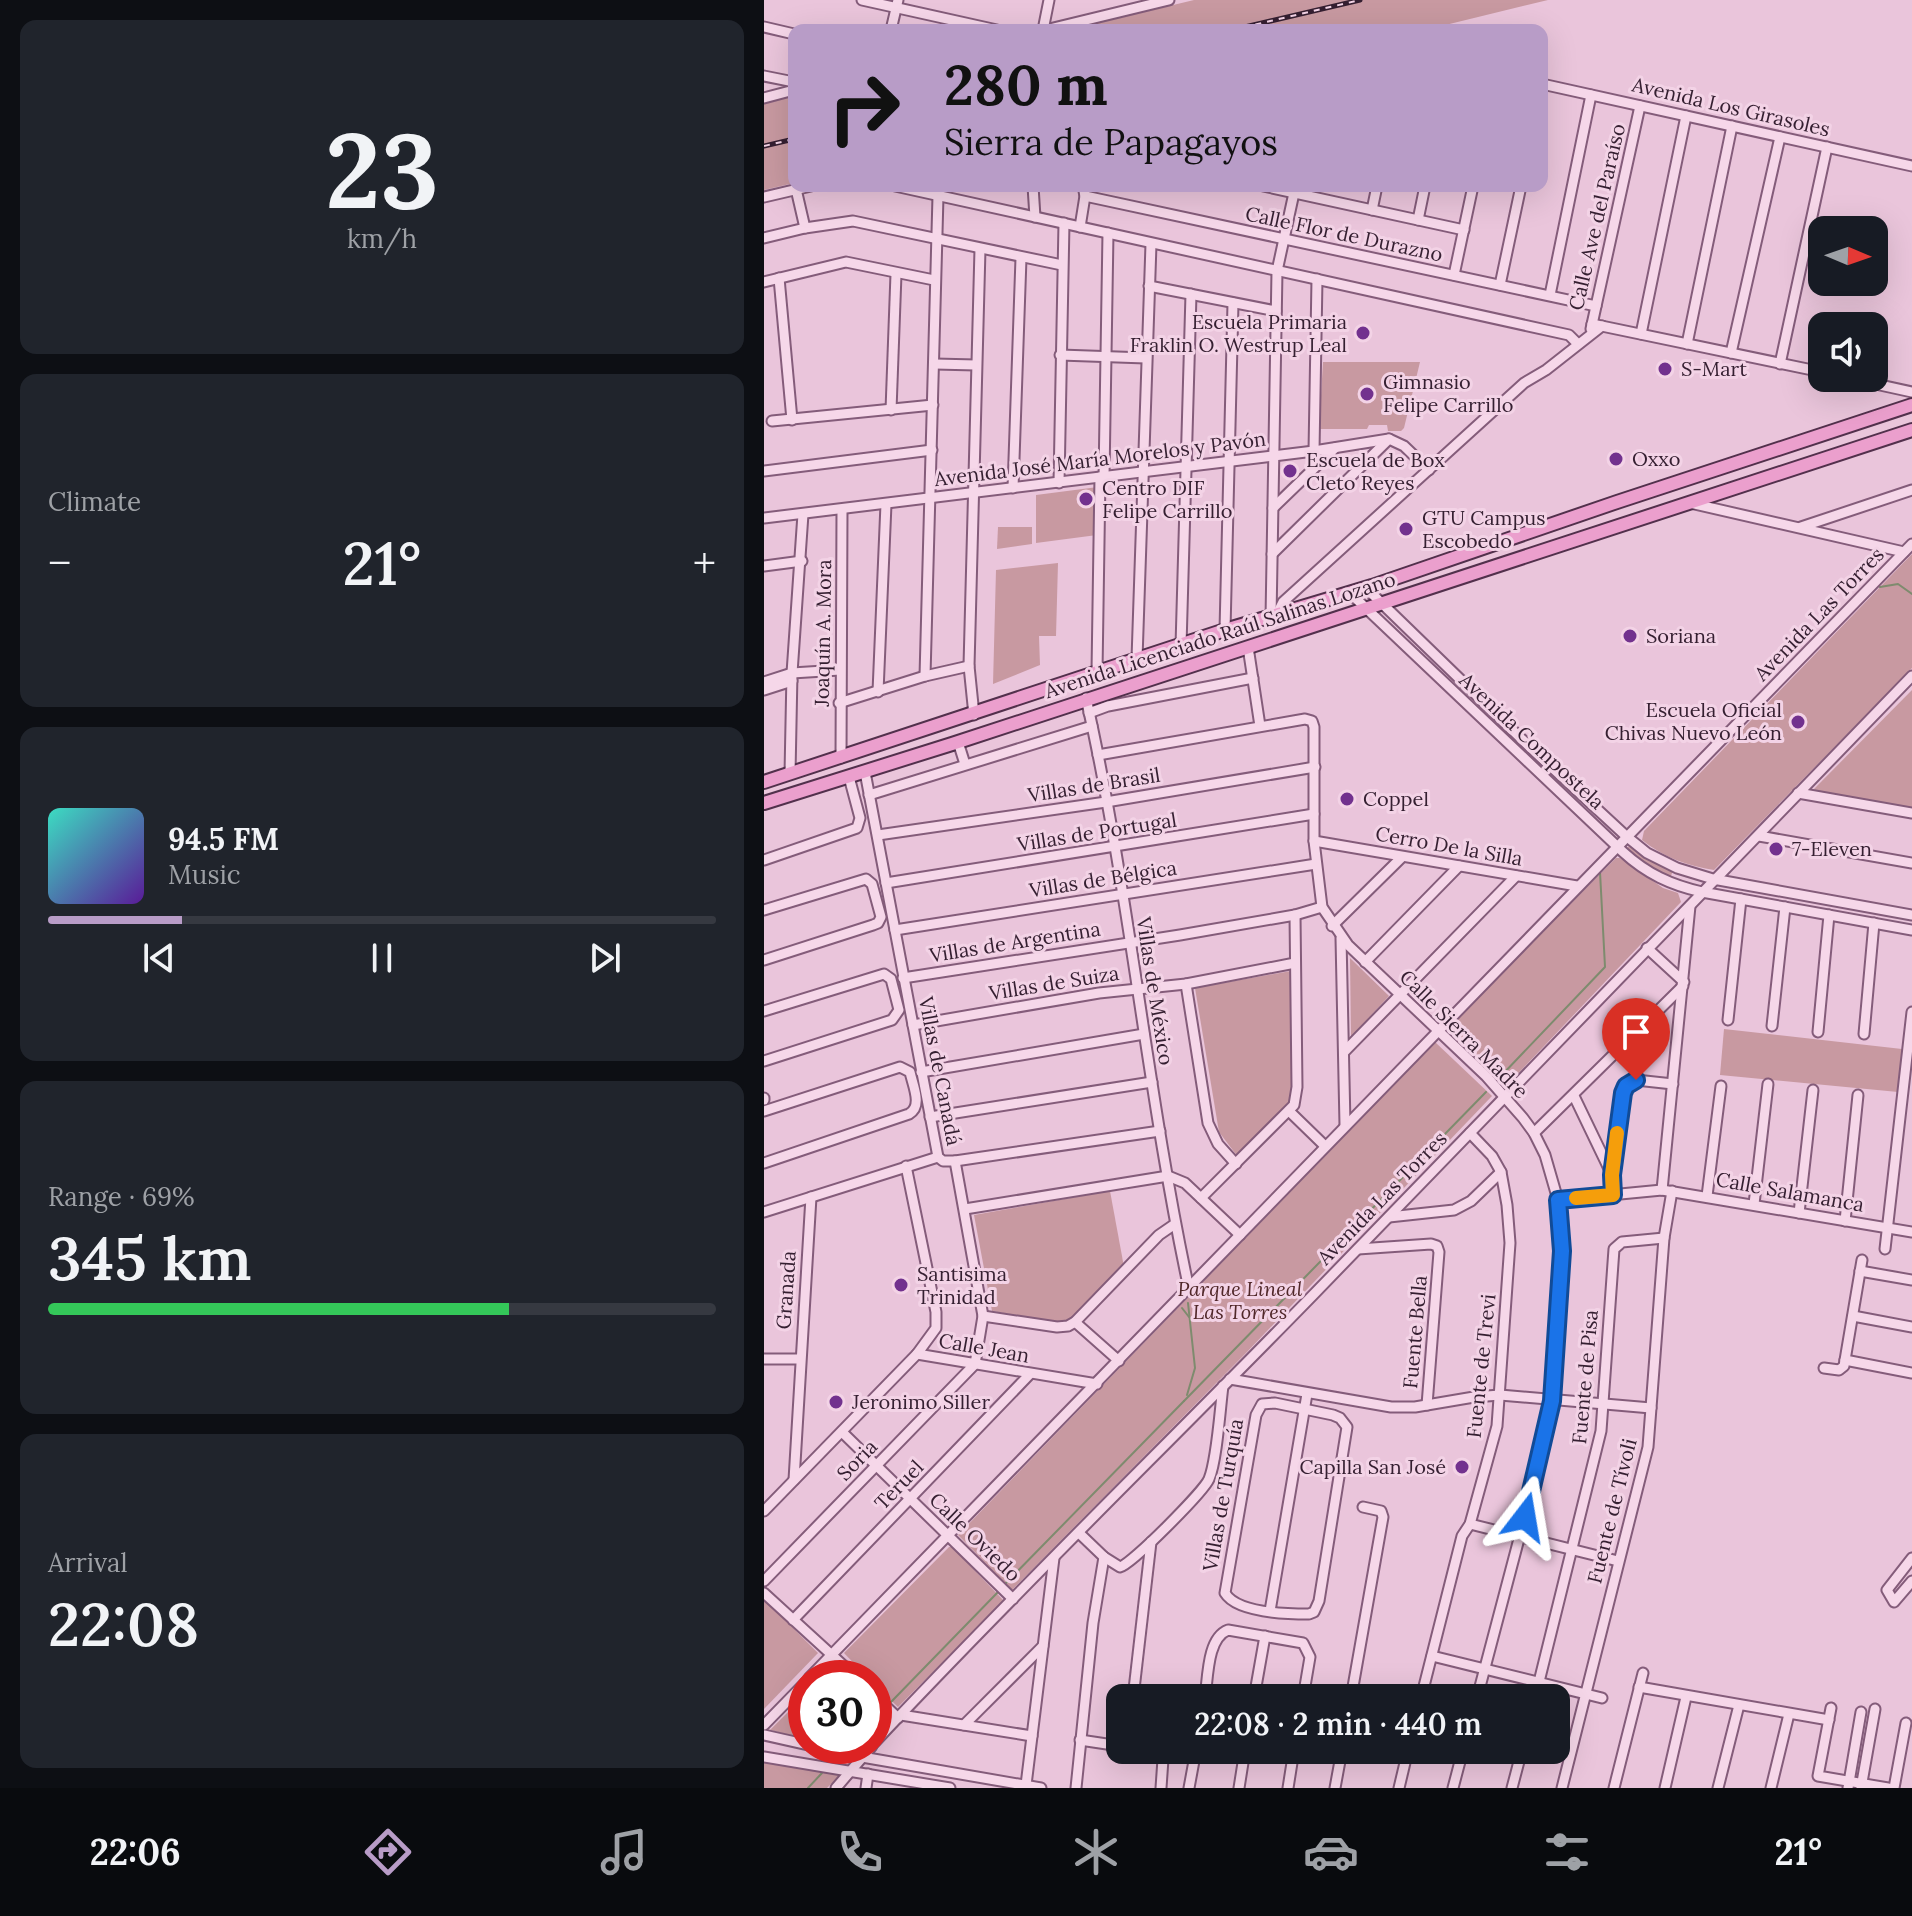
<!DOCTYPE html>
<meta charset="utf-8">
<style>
:root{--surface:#171b24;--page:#20242c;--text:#f1f3f6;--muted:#9ea1a6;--line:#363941;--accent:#b89cc7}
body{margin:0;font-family:Lora,serif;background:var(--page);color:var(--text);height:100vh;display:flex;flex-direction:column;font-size:30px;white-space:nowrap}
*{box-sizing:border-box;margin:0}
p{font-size:26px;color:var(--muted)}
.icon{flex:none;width:44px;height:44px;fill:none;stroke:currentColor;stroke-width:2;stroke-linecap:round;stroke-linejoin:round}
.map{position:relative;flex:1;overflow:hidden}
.details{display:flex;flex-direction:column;gap:20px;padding:20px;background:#0d0f14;width:764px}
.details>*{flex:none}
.banner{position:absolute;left:24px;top:24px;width:760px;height:168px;border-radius:16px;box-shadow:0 8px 32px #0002;background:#b89cc7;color:#111;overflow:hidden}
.needle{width:52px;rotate:92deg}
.fabs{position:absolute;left:1044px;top:216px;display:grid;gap:16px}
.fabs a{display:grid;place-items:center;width:80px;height:80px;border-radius:16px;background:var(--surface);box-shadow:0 8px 32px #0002;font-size:40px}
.speed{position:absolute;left:24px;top:1660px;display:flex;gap:16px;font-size:40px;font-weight:700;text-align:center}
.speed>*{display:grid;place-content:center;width:104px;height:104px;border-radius:50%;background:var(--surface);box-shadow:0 8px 32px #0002;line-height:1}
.speed .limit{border:12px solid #d22;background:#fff;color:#111}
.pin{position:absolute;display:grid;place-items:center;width:68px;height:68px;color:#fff;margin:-82px -34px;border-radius:50% 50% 50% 0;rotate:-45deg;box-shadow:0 0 8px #0007}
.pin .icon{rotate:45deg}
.me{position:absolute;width:88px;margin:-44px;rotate:14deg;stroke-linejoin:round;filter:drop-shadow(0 0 6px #0008)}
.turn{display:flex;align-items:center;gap:28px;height:168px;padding:0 24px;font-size:36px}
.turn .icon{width:104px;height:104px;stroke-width:2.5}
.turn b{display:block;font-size:56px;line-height:68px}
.big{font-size:60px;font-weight:600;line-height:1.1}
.details .tile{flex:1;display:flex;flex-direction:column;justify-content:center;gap:12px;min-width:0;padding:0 28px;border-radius:16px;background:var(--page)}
.details .dial{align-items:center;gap:0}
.dial b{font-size:104px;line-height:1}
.song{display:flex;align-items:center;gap:24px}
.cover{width:96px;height:96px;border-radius:12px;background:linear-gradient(135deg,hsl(170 70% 55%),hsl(270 70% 35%))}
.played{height:8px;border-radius:4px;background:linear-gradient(90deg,var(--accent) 20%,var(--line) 20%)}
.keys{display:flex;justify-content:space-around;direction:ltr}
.heat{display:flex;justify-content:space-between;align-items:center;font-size:44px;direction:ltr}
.charge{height:12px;border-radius:6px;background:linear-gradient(90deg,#34c759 69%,var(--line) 0)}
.trip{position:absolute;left:342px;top:1684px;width:464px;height:80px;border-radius:16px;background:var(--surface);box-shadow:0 8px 32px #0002;font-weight:600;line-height:80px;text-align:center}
.tab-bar{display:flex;height:128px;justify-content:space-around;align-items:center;background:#090b0e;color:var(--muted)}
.tab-bar .icon{width:56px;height:56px}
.tab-bar .current{color:var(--accent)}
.tab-bar b{font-size:36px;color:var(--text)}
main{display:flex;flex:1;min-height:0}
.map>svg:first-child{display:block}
.green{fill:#c899a1}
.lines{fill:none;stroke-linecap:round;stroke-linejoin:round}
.stream{stroke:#7e8b6e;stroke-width:2}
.minor-casing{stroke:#845c7a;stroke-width:13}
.major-casing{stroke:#52304c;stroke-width:16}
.minor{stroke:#f6d7e9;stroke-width:9}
.major{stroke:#eb9fcd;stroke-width:12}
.rail-casing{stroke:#351f31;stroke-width:5}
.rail{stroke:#f3d3e6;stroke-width:2;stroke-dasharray:6;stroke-linecap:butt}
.route-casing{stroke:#114b97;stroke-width:20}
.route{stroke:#1a73e8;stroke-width:14}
.slow{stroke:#f59e0b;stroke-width:14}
.poi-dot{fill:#72318e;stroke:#f3d3e6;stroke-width:3}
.labels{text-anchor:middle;stroke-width:6;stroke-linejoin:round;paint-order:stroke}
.street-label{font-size:20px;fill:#351f31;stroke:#f3d3e6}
.poi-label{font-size:20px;fill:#351f31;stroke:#f3d3e6;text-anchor:start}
.park-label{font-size:20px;font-style:italic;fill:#502729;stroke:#f3d3e6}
</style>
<main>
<section class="details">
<div class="tile dial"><b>23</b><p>km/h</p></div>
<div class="tile"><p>Climate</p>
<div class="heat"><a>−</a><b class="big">21°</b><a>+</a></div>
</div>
<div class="tile">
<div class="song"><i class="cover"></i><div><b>94.5 FM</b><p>Music</p></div></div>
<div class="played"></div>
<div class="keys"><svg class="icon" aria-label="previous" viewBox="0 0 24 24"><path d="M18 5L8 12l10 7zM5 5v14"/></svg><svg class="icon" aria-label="pause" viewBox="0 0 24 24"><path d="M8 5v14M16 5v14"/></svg><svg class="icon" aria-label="next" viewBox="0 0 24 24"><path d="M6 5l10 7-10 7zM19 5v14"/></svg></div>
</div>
<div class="tile"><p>Range · 69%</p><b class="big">345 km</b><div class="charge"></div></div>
<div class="tile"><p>Arrival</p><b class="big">22:08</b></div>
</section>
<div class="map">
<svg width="1148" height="1788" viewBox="0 0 1148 1788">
<rect width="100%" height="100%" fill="#eac5db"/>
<g class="green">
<path d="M430,0H784L661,30H305Z"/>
<path d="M30,96V183L0,190V104Z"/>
<path d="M559,362H656L640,428L637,431H624L623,425H605L603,429H555Z"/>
<path d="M334,487L333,535L272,543V495Z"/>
<path d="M234,527H268V544L233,549Z"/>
<path d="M1148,554V668L950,870C924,866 899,857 878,840L880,831Z"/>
<path d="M294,563L292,636H275L276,665L229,684L232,570Z"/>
<path d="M1148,690V809L1052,793L1050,789Z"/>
<path d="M865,846L887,861L909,870L906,879L862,849Z"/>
<path d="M852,858H856L899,888L914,893L917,902L745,1083L741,1082L685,1027Z"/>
<path d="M586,958L625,996L587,1037Z"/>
<path d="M527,971V1102L474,1157L455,1132L431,988Z"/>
<path d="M960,1029L1138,1049L1134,1092L956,1075Z"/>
<path d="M671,1042L728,1096L482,1353L248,1590L194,1535Z"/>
<path d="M346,1191L360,1267L304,1324L228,1311L210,1215Z"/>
<path d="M185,1547H188L240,1601L134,1707L110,1684V1678H104L80,1653Z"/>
<path d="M0,1599L54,1653L0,1709Z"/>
<path d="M42,1694V1739L6,1730Z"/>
<path d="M0,1762L76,1775L63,1788H0Z"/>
</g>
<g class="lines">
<g class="stream">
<path d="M1116,587L1134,584L1148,594"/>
<path d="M737,1076L841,967L836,872"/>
<path d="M418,1308L425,1317"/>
<path d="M423,1395L431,1368L424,1303"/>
<path d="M420,1401L722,1092"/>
<path d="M242,1583L420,1401"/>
<path d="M127,1702L234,1592"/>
<path d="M110,1720L118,1712"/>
<path d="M84,1748L85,1746"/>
<path d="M44,1788L58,1773"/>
</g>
<defs>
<g id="minor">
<path d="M98,0L233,30"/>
<path d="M0,27L30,34"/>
<path d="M127,30L134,0"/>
<path d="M279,30L285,0"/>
<path d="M281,30L405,0"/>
<path d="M0,76L30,82"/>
<path d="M778,84L1148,166"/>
<path d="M0,98L30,90"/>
<path d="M131,186L805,335L814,344"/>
<path d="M269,186L271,217"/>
<path d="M499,186L700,230"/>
<path d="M32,189L41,228"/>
<path d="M321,196L832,306"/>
<path d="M0,197L47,186"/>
<path d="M608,210L613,186"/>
<path d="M654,220L661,186"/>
<path d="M316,227L321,196L319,186"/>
<path d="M0,238L41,228L89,221L298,265"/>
<path d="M690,275L709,186"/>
<path d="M15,278L28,420"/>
<path d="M0,282L82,262L170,280"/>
<path d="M736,285L757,186"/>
<path d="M385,286L512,311"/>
<path d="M786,295L827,95"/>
<path d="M828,324L1058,372"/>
<path d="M827,329L876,106"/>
<path d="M877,334L922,116"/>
<path d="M923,344L968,126"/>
<path d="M967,353L1016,137"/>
<path d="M296,355L382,358"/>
<path d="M171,364L212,365"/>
<path d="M1016,364L1063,147"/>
<path d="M1084,378L1148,392"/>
<path d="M127,410L132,274"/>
<path d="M8,421L169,405"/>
<path d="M550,451L553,279"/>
<path d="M0,471L168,450"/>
<path d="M340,477L344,233"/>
<path d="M295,483L300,223"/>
<path d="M249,488L257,258"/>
<path d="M926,503L1140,552"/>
<path d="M509,508L571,448"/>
<path d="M0,518L550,451L625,439L640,446L665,470"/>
<path d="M1037,527L1148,490"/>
<path d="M508,554L625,439"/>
<path d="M0,566L38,561"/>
<path d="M602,588L767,748L862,836L883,853L913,868L949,879L1148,915"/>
<path d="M586,593L859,852C883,874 907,885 938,892L1148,930"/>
<path d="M512,616L519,602L760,383L782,370L838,326"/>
<path d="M507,618L513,271L530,193"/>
<path d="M461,630L469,303"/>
<path d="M417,646L427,294"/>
<path d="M484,647L496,726"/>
<path d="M373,659L387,244"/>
<path d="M333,672L336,477"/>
<path d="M161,676L174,196"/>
<path d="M0,682L28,673L76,670"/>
<path d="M0,690L28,681"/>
<path d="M114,692L122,504"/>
<path d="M322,698C366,893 383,1094 425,1289"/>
<path d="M75,703L161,676L205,666"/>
<path d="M325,713L344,706L489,678"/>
<path d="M210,715L205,666L216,249"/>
<path d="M194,742L201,764"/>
<path d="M334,755L541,719L548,721L550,727V841L558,907L584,945L722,1076L759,1118L770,1133L781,1155L794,1200L798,1251L788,1401L766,1497L713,1698"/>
<path d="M77,758L78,510"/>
<path d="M101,772L174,1157L179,1161H191L396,1131"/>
<path d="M26,774L28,673L39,514"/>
<path d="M1034,793L1148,813"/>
<path d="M105,795L328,726"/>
<path d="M114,835L342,802L551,767"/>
<path d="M995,836L1148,863"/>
<path d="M550,841L813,886"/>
<path d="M0,860L93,828L96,818L85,777"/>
<path d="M122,883L550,814"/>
<path d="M0,910L102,879L108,884L117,917L114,923L109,925L0,960"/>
<path d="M568,926L638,857"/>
<path d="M131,930L552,864"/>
<path d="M577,938L581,1125"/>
<path d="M883,948L920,982"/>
<path d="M601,962L695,866"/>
<path d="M139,978L416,935L531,915L558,907"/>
<path d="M422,984L444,1123L454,1144L472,1164"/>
<path d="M0,1011L120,974L127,979L135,1010L128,1020L0,1061"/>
<path d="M964,1020L977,899"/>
<path d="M149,1025L335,993L422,984L531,963"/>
<path d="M1008,1026L1021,907"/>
<path d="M1054,1032L1065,915"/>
<path d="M1100,1034L1110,923"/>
<path d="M581,1051L752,876"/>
<path d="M157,1072L380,1034"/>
<path d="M810,1096L848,1175L849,1195"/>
<path d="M0,1098V1100"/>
<path d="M0,1111L136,1067L146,1072C149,1086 159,1106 145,1114L0,1163"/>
<path d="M525,1111L561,1146"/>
<path d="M166,1117L388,1082"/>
<path d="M770,1133L919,986"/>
<path d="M848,1175L862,1086L872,1080L909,1084"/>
<path d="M898,1190L926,906"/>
<path d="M943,1196L957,1086"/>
<path d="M437,1198L530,1105L533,1087L531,915"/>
<path d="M794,1200L898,1190L1148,1232"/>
<path d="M990,1204L1004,1084"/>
<path d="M201,1209L404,1176L421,1183L476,1235"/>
<path d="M0,1212L174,1157"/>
<path d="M1035,1213L1049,1090"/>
<path d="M625,1217L690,1210L707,1201L737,1172"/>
<path d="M1081,1221L1094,1095"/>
<path d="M594,1249L667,1244L673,1246L675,1252L663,1405"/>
<path d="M1121,1249L1148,1012"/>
<path d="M1096,1271L1148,1280"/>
<path d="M219,1316L293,1327L304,1326L311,1322L395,1235L411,1224"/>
<path d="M1089,1316L1148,1327"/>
<path d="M311,1322L355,1361"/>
<path d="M153,1354L333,1384"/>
<path d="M0,1359H36"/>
<path d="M1081,1360L1148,1373"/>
<path d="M1060,1368L1075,1370L1080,1366L1098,1260"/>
<path d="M466,1379L627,1407H651L710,1397L736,1395L887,1408"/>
<path d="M511,1403L569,1415L576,1418L583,1427L555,1601L550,1612L545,1614C524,1614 473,1613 461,1593L492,1415L498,1404Z"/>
<path d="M79,1433L249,1599"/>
<path d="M30,1480L47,1197"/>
<path d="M0,1511L153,1354L172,1328V1312L142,1166"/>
<path d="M706,1524L854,1561"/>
<path d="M315,1533L340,1557L356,1567C368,1564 440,1491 445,1479C453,1460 456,1409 459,1386"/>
<path d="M1148,1558L1123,1590L1130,1602L1148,1581"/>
<path d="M0,1581L211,1364L219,1316L191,1161"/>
<path d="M0,1593L93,1678"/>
<path d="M506,1611L543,1394"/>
<path d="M29,1620L266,1374"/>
<path d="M668,1656L838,1698"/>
<path d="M45,1678L1148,544"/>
<path d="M875,1687L1065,1720"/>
<path d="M110,1695L134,1718"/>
<path d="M369,1698L387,1542"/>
<path d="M441,1698C444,1678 443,1638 464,1630L539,1643L546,1657L539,1698"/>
<path d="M490,1698L501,1636"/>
<path d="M587,1698L619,1517L617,1511L599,1507"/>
<path d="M657,1698L698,1536L706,1524L733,1426L746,1243L743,1205L737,1172L728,1156L706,1133"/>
<path d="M771,1698L837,1431L850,1249L858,1242L900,1238"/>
<path d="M1067,1708L1054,1776L1124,1788"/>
<path d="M137,1715L268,1736"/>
<path d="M0,1725L42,1682"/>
<path d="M200,1725L279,1646"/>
<path d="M0,1735L98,1757L277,1788"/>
<path d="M316,1740L356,1746"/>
<path d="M110,1743C253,1590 404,1444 550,1294C750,1088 948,881 1148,676"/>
<path d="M377,1750L393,1753L399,1759L397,1788"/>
<path d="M0,1757L186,1788"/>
<path d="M262,1785L290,1558"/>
<path d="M72,1788L108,1746"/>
<path d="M102,1788L104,1774"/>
<path d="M312,1788L329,1623L340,1557"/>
<path d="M425,1788L432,1750"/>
<path d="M475,1788L481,1750"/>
<path d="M524,1788L530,1750"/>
<path d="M571,1788L578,1750"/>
<path d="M635,1788L644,1750"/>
<path d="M689,1788L699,1750"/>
<path d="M748,1788L758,1750"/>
<path d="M798,1788L884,1447L900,1238L908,1191"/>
<path d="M850,1788L879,1673"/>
<path d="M901,1788L922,1697"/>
<path d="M954,1788L975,1705"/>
<path d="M1007,1788L1025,1714"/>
<path d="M1084,1788L1097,1712"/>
<path d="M1097,1788L1111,1709"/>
<path d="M1130,1788L1142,1723"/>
</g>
<g id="major">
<path d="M0,782L461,630L608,586L853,502L1148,405"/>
<path d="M0,803L188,744L1148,430"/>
</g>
</defs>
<use href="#minor" class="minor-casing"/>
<use href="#major" class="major-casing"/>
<use href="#minor" class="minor"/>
<use href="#major" class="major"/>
<defs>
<g id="rail">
<path d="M468,30L596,0"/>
<path d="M0,146L30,139"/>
</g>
</defs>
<use href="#rail" class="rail-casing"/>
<use href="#rail" class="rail"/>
</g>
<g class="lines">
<defs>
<path id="route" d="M761,1517L788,1401L798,1251L794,1200L849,1195L848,1175L859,1093L862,1086L872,1080"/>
</defs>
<use href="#route" class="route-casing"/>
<use href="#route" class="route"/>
<path class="slow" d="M812,1198L849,1195L848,1175L853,1133"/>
</g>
<g class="poi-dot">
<circle cx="599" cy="333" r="8"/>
<circle cx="901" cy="369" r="8"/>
<circle cx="603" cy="394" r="8"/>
<circle cx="852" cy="459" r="8"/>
<circle cx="526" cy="471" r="8"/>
<circle cx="322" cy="499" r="8"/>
<circle cx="642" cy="529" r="8"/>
<circle cx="866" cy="636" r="8"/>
<circle cx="1034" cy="722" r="8"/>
<circle cx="583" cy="799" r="8"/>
<circle cx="1012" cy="849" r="8"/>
<circle cx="137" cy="1285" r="8"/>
<circle cx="72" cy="1402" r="8"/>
<circle cx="698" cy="1467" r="8"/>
</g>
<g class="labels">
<g class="street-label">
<text transform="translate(967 107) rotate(13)" y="7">Avenida Los Girasoles</text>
<text transform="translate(833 217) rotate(-77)" y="7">Calle Ave del Paraíso</text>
<text transform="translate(580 234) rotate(12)" y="7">Calle Flor de Durazno</text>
<text transform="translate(336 459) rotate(-7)" y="7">Avenida José María Morelos y Pavón</text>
<text transform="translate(1055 614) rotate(-46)" y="7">Avenida Las Torres</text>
<text transform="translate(59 633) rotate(-89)" y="7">Joaquín A. Mora</text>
<text transform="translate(456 635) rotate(-18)" y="7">Avenida Licenciado Raúl Salinas Lozano</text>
<text transform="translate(768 741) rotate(43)" y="7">Avenida Compostela</text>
<text transform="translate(330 785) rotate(-9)" y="7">Villas de Brasil</text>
<text transform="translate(333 832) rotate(-9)" y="7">Villas de Portugal</text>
<text transform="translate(685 846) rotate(10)" y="7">Cerro De la Silla</text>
<text transform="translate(339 879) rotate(-9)" y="7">Villas de Bélgica</text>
<text transform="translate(251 942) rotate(-9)" y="7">Villas de Argentina</text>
<text transform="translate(290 983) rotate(-9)" y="7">Villas de Suiza</text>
<text transform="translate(391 991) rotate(81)" y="7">Villas de México</text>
<text transform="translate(700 1034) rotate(45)" y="7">Calle Sierra Madre</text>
<text transform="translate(176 1071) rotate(79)" y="7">Villas de Canadá</text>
<text transform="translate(1026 1192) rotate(10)" y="7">Calle Salamanca</text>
<text transform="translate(618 1198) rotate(-46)" y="7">Avenida Las Torres</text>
<text transform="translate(22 1290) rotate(-86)" y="7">Granada</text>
<text transform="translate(651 1332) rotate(-85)" y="7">Fuente Bella</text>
<text transform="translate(220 1348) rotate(10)" y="7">Calle Jean</text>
<text transform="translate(717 1366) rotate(-84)" y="7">Fuente de Trevi</text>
<text transform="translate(821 1377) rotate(-85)" y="7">Fuente de Pisa</text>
<text transform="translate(93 1460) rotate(-46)" y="7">Soria</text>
<text transform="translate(135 1485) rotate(-46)" y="7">Teruel</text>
<text transform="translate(459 1495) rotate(-80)" y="7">Villas de Turquía</text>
<text transform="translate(848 1511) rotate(-76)" y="7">Fuente de Tívoli</text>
<text transform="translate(211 1537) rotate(44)" y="7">Calle Oviedo</text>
</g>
<g class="poi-label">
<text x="583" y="329" text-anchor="end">Escuela Primaria<tspan x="583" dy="23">Fraklin O. Westrup Leal</tspan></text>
<text x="917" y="376">S-Mart</text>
<text x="619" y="389">Gimnasio<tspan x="619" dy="23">Felipe Carrillo</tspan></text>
<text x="868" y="466">Oxxo</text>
<text x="542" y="467">Escuela de Box<tspan x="542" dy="23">Cleto Reyes</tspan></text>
<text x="338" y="495">Centro DIF<tspan x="338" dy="23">Felipe Carrillo</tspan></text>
<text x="658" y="525">GTU Campus<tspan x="658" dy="23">Escobedo</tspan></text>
<text x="882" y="643">Soriana</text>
<text x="1018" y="717" text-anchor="end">Escuela Oficial<tspan x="1018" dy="23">Chivas Nuevo León</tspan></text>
<text x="599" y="806">Coppel</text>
<text x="1028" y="856">7-Eleven</text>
<text x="153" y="1281">Santisima<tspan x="153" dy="23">Trinidad</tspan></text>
<text x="88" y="1409">Jeronimo Siller</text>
<text x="682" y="1474" text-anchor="end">Capilla San José</text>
</g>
<g class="park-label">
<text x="476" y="1296">Parque Lineal<tspan x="476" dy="23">Las Torres</tspan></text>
</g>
</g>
</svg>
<div class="fabs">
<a><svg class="needle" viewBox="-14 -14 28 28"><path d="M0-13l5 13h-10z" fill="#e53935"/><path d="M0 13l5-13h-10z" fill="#9ea1a6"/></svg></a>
<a><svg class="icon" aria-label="sound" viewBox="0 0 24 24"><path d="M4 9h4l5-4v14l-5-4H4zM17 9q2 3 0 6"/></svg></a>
</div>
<div class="speed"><div class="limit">30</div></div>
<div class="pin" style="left:872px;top:1080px;background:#d93025"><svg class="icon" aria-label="arrive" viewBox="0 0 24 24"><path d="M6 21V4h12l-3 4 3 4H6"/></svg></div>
<svg class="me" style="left:761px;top:1517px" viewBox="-20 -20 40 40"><path d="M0-17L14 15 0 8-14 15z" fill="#1a73e8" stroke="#fff" stroke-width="4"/></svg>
<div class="trip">22:08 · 2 min · 440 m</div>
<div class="banner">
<div class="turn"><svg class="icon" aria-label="right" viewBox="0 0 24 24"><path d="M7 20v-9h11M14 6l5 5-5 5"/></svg><div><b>280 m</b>Sierra de Papagayos</div></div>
</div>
</div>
</main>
<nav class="tab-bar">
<b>22:06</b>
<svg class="icon current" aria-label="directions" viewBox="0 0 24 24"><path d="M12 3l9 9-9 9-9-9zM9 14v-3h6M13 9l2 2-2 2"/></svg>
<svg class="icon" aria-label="music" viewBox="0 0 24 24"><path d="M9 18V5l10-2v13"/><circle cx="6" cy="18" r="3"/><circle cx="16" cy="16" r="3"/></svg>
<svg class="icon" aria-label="phone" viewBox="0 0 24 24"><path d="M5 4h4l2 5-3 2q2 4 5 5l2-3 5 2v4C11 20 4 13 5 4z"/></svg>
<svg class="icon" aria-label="climate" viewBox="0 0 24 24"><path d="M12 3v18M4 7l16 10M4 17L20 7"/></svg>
<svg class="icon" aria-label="car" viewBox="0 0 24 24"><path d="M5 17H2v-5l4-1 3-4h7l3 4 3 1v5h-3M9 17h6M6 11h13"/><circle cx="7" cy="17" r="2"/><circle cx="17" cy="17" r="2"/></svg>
<svg class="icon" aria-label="filters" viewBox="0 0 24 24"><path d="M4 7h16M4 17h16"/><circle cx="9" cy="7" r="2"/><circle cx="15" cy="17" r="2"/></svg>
<b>21°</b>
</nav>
